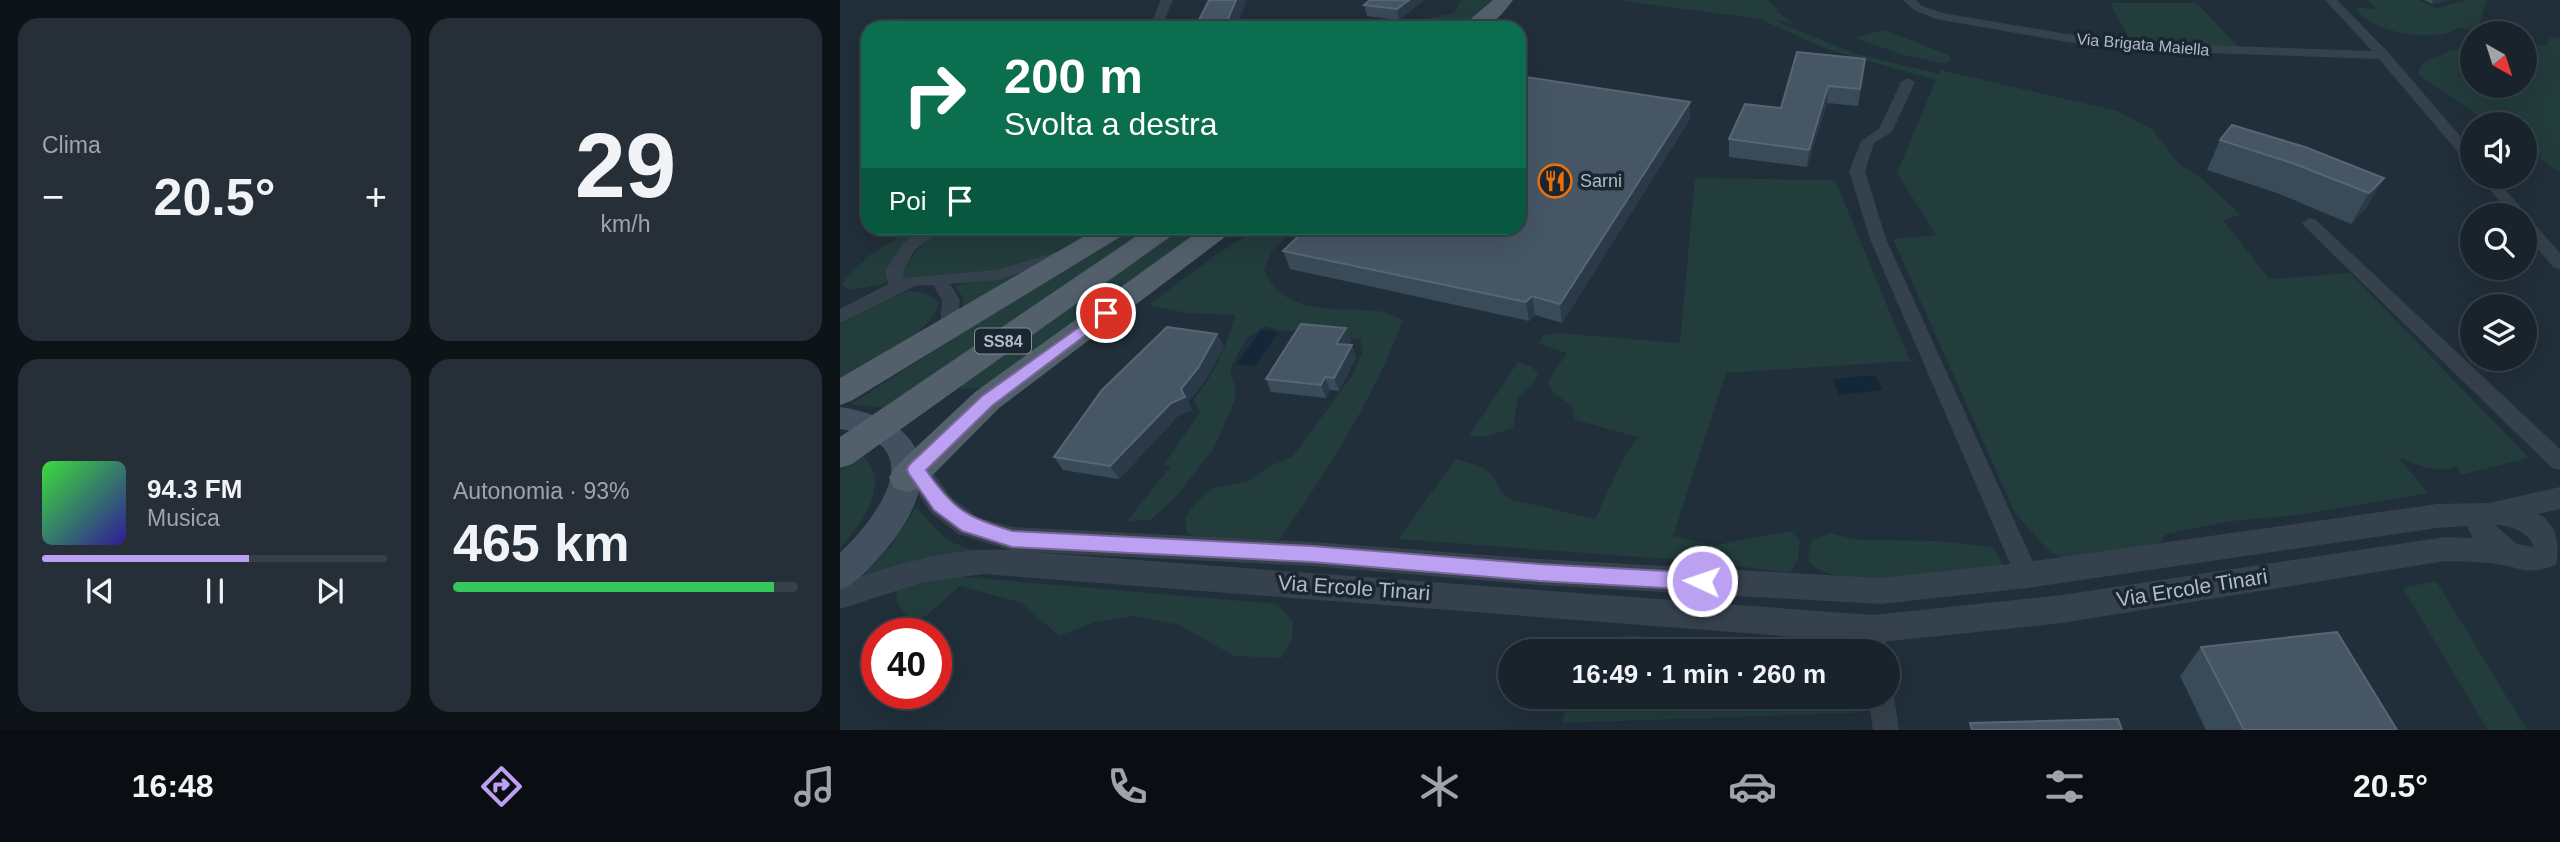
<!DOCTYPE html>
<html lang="it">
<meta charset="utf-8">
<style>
:root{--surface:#19232c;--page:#262f38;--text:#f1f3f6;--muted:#9fa4a9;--line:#374048;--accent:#bca0f2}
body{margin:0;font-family:Helvetica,sans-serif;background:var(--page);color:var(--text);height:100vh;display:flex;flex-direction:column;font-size:26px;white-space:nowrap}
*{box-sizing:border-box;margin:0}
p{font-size:23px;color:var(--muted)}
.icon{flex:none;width:38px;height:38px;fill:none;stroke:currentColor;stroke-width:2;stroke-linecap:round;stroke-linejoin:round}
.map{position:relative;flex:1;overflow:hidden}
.details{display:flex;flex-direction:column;gap:18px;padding:18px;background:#0e1318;width:840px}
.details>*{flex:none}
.hud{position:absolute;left:21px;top:21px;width:665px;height:214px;border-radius:21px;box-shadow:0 7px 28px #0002,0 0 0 2px var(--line);background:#0b6e4f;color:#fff;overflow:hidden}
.needle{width:46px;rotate:141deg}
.controls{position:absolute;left:1620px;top:21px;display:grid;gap:14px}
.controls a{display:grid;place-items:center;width:77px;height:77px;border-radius:50%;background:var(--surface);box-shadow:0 7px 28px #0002,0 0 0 2px var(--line);font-size:35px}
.speed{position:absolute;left:21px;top:618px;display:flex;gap:14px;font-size:35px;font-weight:700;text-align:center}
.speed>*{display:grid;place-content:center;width:91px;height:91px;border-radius:50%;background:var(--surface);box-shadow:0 7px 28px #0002,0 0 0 2px var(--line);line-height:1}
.speed .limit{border:10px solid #d22;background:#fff;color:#111}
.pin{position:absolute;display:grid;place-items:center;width:60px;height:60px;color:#fff;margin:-30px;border:4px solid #fff;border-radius:50%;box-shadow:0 2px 7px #0007}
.me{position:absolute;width:77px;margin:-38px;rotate:273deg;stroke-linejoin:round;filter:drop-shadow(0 0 5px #0008)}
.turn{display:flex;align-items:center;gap:24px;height:147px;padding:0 28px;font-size:32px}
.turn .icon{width:91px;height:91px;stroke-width:2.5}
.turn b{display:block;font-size:49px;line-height:60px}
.then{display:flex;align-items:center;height:66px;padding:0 28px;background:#0003;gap:14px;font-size:26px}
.big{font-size:52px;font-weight:800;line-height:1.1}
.details .widget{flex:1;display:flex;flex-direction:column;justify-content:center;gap:10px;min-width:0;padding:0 24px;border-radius:21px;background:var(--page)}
.details .dial{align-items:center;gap:0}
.dial b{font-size:91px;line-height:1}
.song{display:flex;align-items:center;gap:21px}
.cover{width:84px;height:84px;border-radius:10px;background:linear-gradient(135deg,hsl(120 70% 55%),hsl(250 70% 35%))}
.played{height:7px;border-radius:4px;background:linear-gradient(90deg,var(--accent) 60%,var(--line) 60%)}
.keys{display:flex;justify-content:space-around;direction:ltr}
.heat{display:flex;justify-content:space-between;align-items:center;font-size:38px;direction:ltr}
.charge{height:10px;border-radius:5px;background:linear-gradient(90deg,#34c759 93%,var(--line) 0)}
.details .tiles{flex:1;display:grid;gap:18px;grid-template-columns:repeat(2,1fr)}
.trip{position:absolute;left:658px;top:639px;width:402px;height:70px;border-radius:35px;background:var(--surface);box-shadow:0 7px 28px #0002,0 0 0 2px var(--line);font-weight:800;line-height:70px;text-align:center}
.tab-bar{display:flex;height:112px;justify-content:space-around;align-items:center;background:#0a0e12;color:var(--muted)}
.tab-bar .icon{width:49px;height:49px}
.tab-bar .current{color:var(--accent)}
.tab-bar b{font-size:32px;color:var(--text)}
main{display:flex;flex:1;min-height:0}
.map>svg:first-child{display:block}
.green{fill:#233c3c}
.water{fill:#142739}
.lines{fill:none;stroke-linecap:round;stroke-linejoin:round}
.minor{fill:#35414c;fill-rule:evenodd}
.tertiary{fill:#35414c;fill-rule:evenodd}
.secondary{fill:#43505f;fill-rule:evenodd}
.primary{fill:#53606c;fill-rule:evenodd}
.wall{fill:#394a58}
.shaded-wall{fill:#2a3a48}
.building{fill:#465664;stroke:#566674;stroke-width:2}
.route{fill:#bca0f2;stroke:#7a689d;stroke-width:2}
.labels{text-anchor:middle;stroke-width:7;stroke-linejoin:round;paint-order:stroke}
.far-street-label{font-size:16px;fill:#b0bbc8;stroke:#1a2630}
.shield{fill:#1a2630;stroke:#838e9a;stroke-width:2}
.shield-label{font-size:16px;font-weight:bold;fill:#b0bbc8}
.poi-label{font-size:18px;fill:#b0bbc8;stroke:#1a2630;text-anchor:start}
.near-street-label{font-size:21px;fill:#b0bbc8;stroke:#1a2630}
</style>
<main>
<section class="details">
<div class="tiles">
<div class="widget"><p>Clima</p>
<div class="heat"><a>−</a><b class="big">20.5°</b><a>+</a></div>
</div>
<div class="widget dial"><b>29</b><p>km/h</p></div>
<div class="widget">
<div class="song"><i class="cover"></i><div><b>94.3 FM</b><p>Musica</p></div></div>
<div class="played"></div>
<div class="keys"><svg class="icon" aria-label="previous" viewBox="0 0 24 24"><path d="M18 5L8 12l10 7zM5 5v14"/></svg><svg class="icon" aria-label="pause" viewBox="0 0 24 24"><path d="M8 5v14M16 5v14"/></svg><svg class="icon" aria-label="next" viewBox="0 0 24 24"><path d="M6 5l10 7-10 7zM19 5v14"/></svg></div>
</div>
<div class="widget"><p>Autonomia · 93%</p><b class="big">465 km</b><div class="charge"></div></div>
</div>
</section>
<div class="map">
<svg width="1720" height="730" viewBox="0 0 1720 730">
<rect width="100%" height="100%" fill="#212f3b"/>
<g class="green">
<path d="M621,0H653C647,6 640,15 632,20C619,27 590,32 577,24L583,19L614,13Z"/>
<path d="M777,0H927L938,9L936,11L956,25L936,19L940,23L1013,53L1099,74L1101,70L1277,111L1312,129L1339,164L1359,176L1401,215L1383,220L1429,279L1510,273L1689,458L1620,475L1617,466C1596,474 1579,465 1559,458L1588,493L1456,515L1392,521L1326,534L1319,545L1225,562L1206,548L1175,513L1053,239L1096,235L1057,173L1096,80L989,50L920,19Z"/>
<path d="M1528,0H1579L1596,8L1627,0H1647L1637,31L1619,28C1598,44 1526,33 1516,7L1536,9Z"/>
<path d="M1270,3H1357L1398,47L1292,44Z"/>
<path d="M434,19L561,28H429Z"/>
<path d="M1044,30L1109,55L1110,60L1106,64L1064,55L1014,38Z"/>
<path d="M1709,37L1720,38V172L1685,148V124H1651L1578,74L1582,63L1612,50L1633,46V86H1685V43L1707,46Z"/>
<path d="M855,178L995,180L1070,361L886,373L833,536L875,545L950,531L960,541L958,559L950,573L866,562L558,539L616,459C637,466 653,466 660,491L673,500L755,519L785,455L798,437L735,420L732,406L712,392L708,381L727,353L699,344L703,336L719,333L840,343Z"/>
<path d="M74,228H94C74,242 55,261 45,283L25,288L7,289L2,283L31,254Z"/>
<path d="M106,228H258L204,258L169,270L63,279L62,272C74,251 86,240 106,228Z"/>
<path d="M287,228H307L47,408L11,404Z"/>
<path d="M340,228H364L142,388L121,389L119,384Z"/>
<path d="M420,228H455L430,254L424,270C445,318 495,306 538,311C546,312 555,317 563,320C534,398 487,472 439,540L360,538L347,533L345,518L355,504L372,488L410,481L427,468L453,456L514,373L523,350L520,339L470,330L442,331L425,326L408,337L391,366V377L396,388L394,402L374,448L335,498L310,520L287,521L331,466L324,465L360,412L353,400C374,375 387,346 395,315L346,313L309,305L378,253Z"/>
<path d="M186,273L123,307V297L115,287C128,280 167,278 186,273Z"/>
<path d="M68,291C82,291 88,293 99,303C92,334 27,366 0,384V324L28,307Z"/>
<path d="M678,362L692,367L698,373L695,380L678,397L673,428L648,436H629Z"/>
<path d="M22,454C26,460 33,467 34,473C40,501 17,528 0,548V471Z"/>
<path d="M76,507C101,533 100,541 139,552L26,576L25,573L51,546Z"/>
<path d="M990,533L1017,540L1099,541L1153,547L1167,572C1124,575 995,596 968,560L972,540Z"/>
<path d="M84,577H125L437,604L453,622L452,640L441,658L394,656L339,625L295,616L255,622L219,636L182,603L120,586L81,620H73C60,612 53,602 58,586Z"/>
<path d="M1596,581L1687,730H1648L1563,588Z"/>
<path d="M788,635L974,651H739L740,644Z"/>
<path d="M729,696L1012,697L1014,713L722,723Z"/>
</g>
<g class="water">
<path d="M421,330L438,332L415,366L396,364Z"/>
<path d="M1036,375L1042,390L998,395L993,379Z"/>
</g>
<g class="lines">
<g class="minor">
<path d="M321,0H333L321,28H309Z"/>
<path d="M1063,0H1076L1082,6L1103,13L1227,34L1307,43L1532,51L1485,0H1497L1548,52L1633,151V165L1628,164L1539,59L1307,51L1227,42L1096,19L1074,10Z"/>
<path d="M1068,78L1075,82L1052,132L1034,143L1025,171L1046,239L1199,575L1195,582L1187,585L1179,582L1175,575L1030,239L1009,171L1021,141L1039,129L1061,82Z"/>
<path d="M1639,177H1654L1685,212L1687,215L1685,218V215H1671Z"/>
<path d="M1470,218L1476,220L1720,449V470L1712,468L1464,226L1462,223Z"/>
<path d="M1685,218L1691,220L1720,253V269L1714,268L1685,234Z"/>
<path d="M86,228H104L75,250L63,271L64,278L156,270L217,252L225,257L223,261L157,280L110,284L120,300L116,332H102L100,328L102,300L93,285L75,286L0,323V309L48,284L45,271L63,243Z"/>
<path d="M1032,618L1041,621L1048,651H1022L1020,629L1023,621Z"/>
<path d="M1048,686L1054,696L1059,730H1033L1028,696H1048Z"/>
</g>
<path class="tertiary" d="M65,445L75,448L111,497L137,517L172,527L472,542L699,559L1041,578L1187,562L1597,504L1649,503L1720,487V509L1698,514C1717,524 1720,544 1716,565C1685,576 1685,568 1656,564C1640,561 1622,562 1605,561L1222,623L1032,643L144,574L84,582L0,609V583C56,565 110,546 170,550L118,534L91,513L52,455L55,448ZM1655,525C1670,525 1689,532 1694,547L1677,544ZM1627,526L1633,538L1605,537L1222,595L1032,615L191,552L472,566L699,585L1041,604L1187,588L1597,528Z"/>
<path class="secondary" d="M0,407C96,422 102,484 44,552C31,566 18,583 0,590V553C40,514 92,443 0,429Z"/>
<g class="primary">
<path d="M653,0H673C655,24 649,28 620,28Z"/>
<path d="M258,228H289L285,234L11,401L0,405V378Z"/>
<path d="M308,228H338L334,234L12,464L0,468V437Z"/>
<path d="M363,228H393L389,234L159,408L80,488L67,492L54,488L49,478L54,468L135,392Z"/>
</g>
</g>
<g class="wall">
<path d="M530,0H583V1L559,20L527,16L524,5Z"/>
<path d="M1584,0H1609L1592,4Z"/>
<path d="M957,52L1023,75L1018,106L987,103L967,167L889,157V139L941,108Z"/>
<path d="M850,119L722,323L695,315L689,321L450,269L443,251Z"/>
<path d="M1380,140L1544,178L1526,208L1511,224L1437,193L1367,170Z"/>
<path d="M506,328L511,341L508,345H512L516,358L499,391L490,390L486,398L431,392L426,379Z"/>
<path d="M377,334L384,347L365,381L348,402L352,410L338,416L279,479L223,470L214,457Z"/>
<path d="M1361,647L1557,730H1366L1340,676Z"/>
</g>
<g class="shaded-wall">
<path d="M396,0H405L406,3L396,28H384Z"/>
<path d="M569,0H583V1L559,20L557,9Z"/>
<path d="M1593,0H1609L1592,4Z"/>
<path d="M988,86L987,103L967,167L969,150Z"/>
<path d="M850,102V119L722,323L720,304Z"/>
<path d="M1544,178L1526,208L1511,224L1529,193Z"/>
<path d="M692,296L695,315L689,321L686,302Z"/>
<path d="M506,328L511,341L501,357L496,344Z"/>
<path d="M377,334L384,347L365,381L348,402L352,410L338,416L279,479L270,466L341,389Z"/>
<path d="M512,345L516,358L499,391L494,378Z"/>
<path d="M485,377L490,390L486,398L481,385Z"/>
</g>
<g class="building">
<path d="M369,0H396L384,28H355Z"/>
<path d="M530,0H569L557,9L524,5Z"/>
<path d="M957,52L1025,59L1020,89L988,86L969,150L889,139L905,104L941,108Z"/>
<path d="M679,76L850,102L720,304L692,296L686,302L443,251L467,228H679Z"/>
<path d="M1392,125L1465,147L1544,178L1529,193L1452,163L1380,140Z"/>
<path d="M461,324L506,328L496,344L512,345L494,378L485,377L481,385L426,379Z"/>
<path d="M327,327L377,334L358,368L341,389L345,397L331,403L270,466L214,457L262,390Z"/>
<path d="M1497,632L1557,730H1404L1361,647Z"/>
<path d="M1278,719L1282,730H1132L1130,723Z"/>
</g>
<path class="route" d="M266,308L271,309L273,313L271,316L153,405L86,470C114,510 126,517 172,531L472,546L699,564L862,573L869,575L872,581L869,587L862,590L699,581L472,562L172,547L122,531L94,510L69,474L67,469L69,465L142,396Z"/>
<defs>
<symbol id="restaurant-ring" viewBox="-11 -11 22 22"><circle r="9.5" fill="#1a2630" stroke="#e8710a" stroke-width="1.5"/><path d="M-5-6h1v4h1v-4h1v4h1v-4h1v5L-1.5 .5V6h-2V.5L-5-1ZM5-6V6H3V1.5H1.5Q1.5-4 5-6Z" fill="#e8710a"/></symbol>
</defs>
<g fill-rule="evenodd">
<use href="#restaurant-ring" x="696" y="162" width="38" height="38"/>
</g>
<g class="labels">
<g class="far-street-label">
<text transform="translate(1303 44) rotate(5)" y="6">Via Brigata Maiella</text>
</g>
<rect class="shield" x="135" y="328.5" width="56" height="25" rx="5"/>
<g class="shield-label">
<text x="163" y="347">SS84</text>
</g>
<g class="poi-label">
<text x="740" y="187">Sarni</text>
</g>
<g class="near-street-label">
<text transform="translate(514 588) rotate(4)" y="7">Via Ercole Tinari</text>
<text transform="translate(1352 588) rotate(-9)" y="7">Via Ercole Tinari</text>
</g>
</g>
</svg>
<div class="controls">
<a><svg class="needle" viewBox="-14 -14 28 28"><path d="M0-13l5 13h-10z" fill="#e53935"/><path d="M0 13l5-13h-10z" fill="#9fa4a9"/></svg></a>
<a><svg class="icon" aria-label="sound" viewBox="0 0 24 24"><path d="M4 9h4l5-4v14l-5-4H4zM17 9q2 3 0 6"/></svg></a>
<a><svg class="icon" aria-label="search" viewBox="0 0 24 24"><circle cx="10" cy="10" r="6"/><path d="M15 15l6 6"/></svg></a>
<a><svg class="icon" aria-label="layers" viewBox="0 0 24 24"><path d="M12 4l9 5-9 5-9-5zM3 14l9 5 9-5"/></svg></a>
</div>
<div class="speed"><div class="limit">40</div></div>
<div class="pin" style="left:266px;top:313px;background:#d93025"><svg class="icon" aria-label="arrive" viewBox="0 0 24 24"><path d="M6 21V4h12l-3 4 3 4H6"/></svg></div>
<svg class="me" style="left:862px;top:581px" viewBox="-20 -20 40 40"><circle r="17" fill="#bca0f2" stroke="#fff" stroke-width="3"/><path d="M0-11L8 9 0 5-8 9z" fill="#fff"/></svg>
<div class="trip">16:49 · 1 min · 260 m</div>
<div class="hud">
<div class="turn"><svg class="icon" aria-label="right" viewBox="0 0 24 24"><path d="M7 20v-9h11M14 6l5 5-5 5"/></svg><div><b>200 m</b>Svolta a destra</div></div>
<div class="then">Poi<svg class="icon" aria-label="arrive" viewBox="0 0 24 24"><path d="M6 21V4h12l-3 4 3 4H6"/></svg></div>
</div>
</div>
</main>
<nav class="tab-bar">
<b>16:48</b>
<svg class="icon current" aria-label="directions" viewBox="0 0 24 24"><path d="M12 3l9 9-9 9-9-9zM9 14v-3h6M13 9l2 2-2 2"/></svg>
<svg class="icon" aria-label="music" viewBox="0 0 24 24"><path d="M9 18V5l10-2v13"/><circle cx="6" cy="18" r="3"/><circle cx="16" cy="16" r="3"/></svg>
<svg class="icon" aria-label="phone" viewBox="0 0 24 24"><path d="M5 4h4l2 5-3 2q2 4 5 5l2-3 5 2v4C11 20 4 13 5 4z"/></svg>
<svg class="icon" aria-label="climate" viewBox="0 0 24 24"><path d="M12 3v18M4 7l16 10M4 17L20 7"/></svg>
<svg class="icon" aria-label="car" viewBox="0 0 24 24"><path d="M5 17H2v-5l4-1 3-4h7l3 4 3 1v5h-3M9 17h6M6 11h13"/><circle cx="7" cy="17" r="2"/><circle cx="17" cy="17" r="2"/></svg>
<svg class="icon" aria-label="filters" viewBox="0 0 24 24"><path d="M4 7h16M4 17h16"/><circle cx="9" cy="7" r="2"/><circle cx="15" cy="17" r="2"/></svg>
<b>20.5°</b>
</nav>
